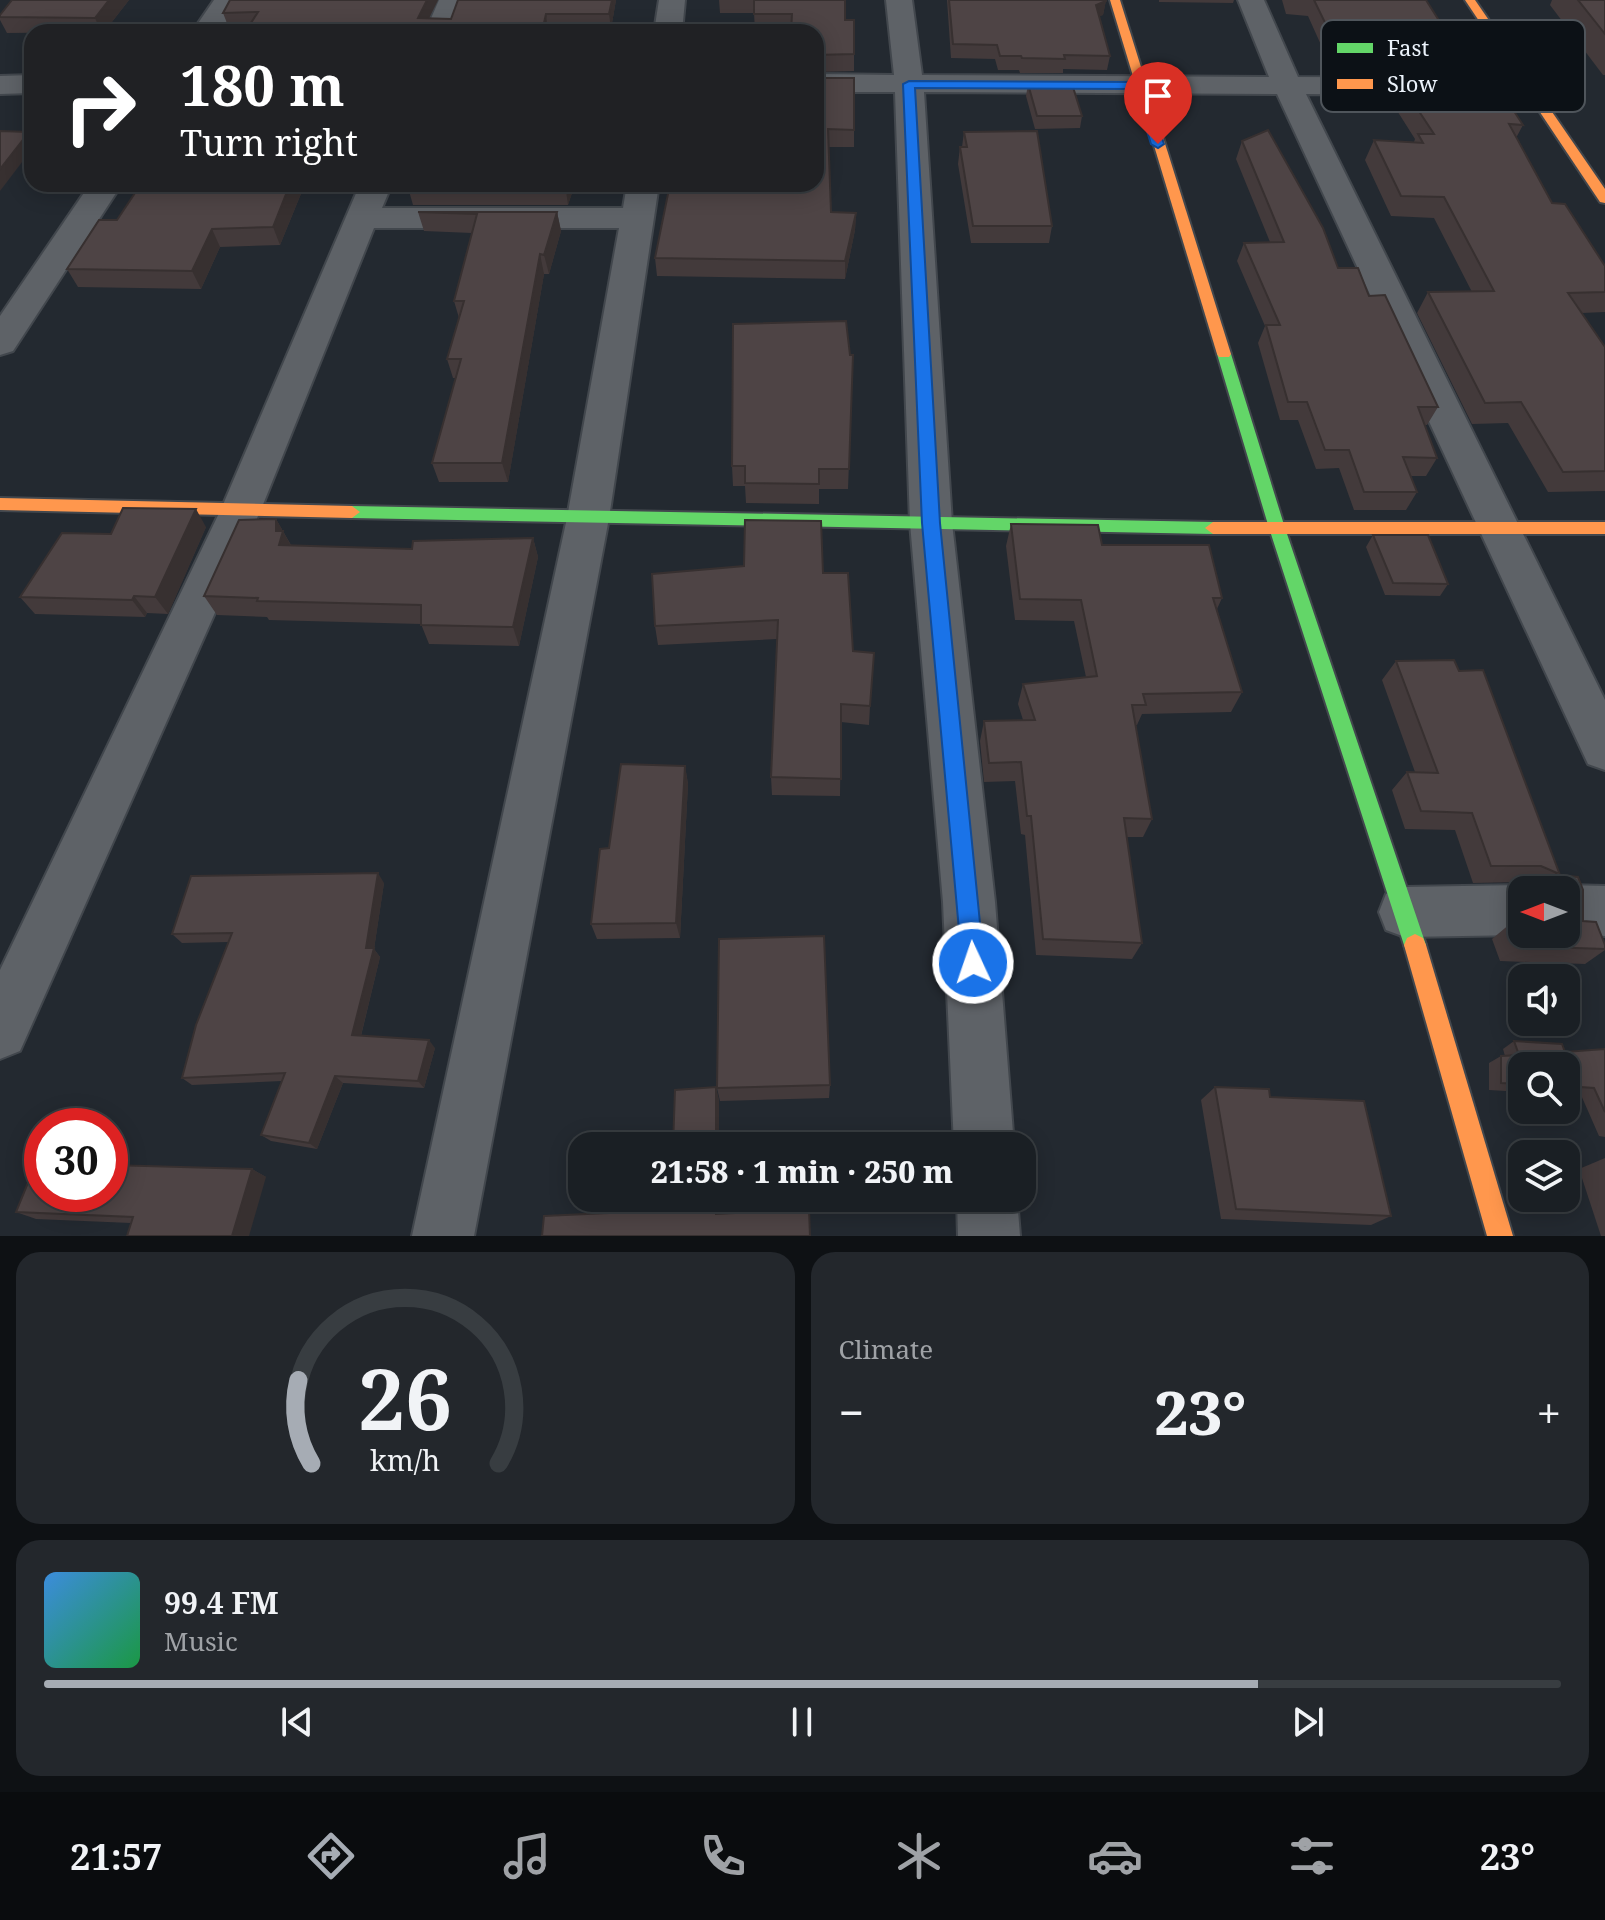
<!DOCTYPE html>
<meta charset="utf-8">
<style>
:root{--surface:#1a1f24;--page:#23272c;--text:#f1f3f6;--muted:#9fa2a6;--line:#383d41;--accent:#a6acb4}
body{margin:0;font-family:"Noto Serif",serif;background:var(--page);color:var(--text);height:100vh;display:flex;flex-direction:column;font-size:30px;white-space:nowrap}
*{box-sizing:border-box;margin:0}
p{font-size:26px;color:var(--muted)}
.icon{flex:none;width:44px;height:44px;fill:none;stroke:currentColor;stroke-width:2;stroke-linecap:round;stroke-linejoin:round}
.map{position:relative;height:1236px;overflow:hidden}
.panel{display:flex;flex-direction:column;gap:16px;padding:16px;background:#0e1114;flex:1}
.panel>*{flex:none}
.hud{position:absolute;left:24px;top:24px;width:800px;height:168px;border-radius:24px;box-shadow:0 4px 20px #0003,0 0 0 2px var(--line);background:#202124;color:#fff;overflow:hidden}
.needle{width:52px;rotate:270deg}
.fabs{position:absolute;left:1508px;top:876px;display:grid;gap:16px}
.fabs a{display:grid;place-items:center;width:72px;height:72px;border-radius:16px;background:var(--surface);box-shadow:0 4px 20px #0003,0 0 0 2px var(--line);font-size:40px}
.speed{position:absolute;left:24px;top:1108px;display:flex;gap:16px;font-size:40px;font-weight:700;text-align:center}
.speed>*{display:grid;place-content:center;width:104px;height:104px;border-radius:50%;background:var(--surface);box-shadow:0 4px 20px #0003,0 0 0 2px var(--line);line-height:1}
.speed .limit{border:12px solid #d22;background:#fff;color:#111}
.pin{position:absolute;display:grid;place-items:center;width:68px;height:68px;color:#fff;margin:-82px -34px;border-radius:50% 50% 50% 0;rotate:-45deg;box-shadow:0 0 8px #0007}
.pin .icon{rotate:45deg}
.me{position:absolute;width:88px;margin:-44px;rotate:357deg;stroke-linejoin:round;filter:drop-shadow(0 0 6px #0008)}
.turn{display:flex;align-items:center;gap:28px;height:168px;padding:0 24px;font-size:36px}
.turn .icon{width:104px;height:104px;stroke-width:2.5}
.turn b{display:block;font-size:56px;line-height:68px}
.big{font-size:60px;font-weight:800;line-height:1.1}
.panel .widget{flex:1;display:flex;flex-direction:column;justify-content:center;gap:12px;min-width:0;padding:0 28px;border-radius:24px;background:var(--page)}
.panel .dial{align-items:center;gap:0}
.dial svg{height:208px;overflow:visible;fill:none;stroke:var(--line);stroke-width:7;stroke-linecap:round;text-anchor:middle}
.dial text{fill:var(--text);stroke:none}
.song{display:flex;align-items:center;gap:24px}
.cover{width:96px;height:96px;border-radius:12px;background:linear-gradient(135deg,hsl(210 70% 55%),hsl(140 70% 35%))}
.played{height:8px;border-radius:4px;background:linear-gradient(90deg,var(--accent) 80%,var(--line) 80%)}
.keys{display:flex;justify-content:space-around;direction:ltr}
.heat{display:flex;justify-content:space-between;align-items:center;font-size:44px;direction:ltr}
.panel .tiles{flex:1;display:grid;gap:16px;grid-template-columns:1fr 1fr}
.widget:last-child{grid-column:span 2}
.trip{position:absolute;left:568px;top:1132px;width:468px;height:80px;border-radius:24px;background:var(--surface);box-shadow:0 4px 20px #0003,0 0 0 2px var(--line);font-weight:800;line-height:80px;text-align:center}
.menu{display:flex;height:128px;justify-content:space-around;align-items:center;background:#0a0c0e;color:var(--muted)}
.menu .icon{width:56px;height:56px}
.menu .on{color:var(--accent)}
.menu b{font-size:36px;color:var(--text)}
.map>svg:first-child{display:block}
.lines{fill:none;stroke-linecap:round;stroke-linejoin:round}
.street-casing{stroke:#42474d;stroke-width:4}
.fast-casing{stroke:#42474d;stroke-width:4}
.slow-casing{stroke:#42474d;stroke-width:4}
.street{fill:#5e6267;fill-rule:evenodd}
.fast{fill:#63d668;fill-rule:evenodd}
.slow{fill:#ff974d;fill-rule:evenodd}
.wall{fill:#433a3b}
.shaded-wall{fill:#373030}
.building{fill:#4e4445;stroke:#373030;stroke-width:2}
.route{fill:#1a73e8;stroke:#114b97;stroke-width:2}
.key{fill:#0c1116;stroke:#4f555b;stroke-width:2}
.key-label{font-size:22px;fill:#ecf3fb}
</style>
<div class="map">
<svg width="1605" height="1236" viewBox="0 0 1605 1236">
<rect width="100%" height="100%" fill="#232930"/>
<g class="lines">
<defs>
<g id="street">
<path d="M214,0H240L220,32H192Z"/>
<path d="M439,0H465L453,32H425Z"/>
<path d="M659,0H685L682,32H654Z"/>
<path d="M886,0H912L922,75L1269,77L1238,0H1264L1298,77L1528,78L1538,81L1542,87L1538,93L1528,96L1306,94L1605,700V770L1588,764L1277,94L924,92L952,523L995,902L1014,1146H954L943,902L910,523L895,92H816V74L894,75Z"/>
<path d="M32,75V93L0,94V76Z"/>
<path d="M90,184H122L13,351L0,355V316Z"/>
<path d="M360,184H392L382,208H623L627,184H659L609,518L474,1236H412L567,518L619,228H374L262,507L20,1051L0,1059V970L222,507Z"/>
<path d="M1522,885L1534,890H1522V935L1405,937L1386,930L1379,912L1386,894L1405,887Z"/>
<path d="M1566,885L1605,886V936L1564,934L1566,890H1554Z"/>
<path d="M957,1198H1017L1020,1236H958Z"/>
</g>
<g id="fast">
<path d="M1224,349L1231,354L1285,528L1426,945L1423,952L1415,956L1407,952L1404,945L1269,528L1217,354Z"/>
<path d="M352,506L1213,522L1221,528L1213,534L352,518L344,512Z"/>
</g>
<g id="slow">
<path d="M1110,0H1120L1231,354L1229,357H1219L1217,354Z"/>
<path d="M1465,0H1475L1605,189V203L1600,202Z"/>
<path d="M0,498L352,506L360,512L352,518L0,510Z"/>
<path d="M1213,522H1605V534H1213L1205,528Z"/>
<path d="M1415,934L1423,938L1426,945L1513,1236H1487L1404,945L1407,938Z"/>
</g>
</defs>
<use href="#street" class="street-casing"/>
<use href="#fast" class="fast-casing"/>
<use href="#slow" class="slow-casing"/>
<use href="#street" class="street"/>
<use href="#fast" class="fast"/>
<use href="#slow" class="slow"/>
</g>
<g class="wall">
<path d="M129,0L104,32L7,33L0,20V15Z"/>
<path d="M438,0L429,18L451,19L458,0H616L611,29L229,28L223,13Z"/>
<path d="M719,0H845V20L854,54V71L816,72V32L791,30L755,31L754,13H720Z"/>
<path d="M947,0H1106L1103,15L1099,16L1110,56L1107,70L1063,69V73H1020L1019,70H998L995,59L951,58Z"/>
<path d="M1159,0H1234L1233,3L1159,2Z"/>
<path d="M1282,0H1426L1462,57L1453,75L1374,74L1363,57L1326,56L1308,16L1286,14Z"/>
<path d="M1552,0H1605V75H1603L1550,5Z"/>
<path d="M816,78L854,130V147H828L831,212L856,213L855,230L845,279L657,276L655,258L816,184Z"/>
<path d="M1397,78L1481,85L1523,125L1516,138L1552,203L1605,266V312L1582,313L1605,347V491L1548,492L1508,423L1472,424L1417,313L1428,292H1472L1434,218L1391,216L1365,160L1374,140L1414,142L1415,139L1389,98Z"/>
<path d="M1028,84L1082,116L1080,128L1035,129L1026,96Z"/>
<path d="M964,132L1052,226L1049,243H971L958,164L960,147H962Z"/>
<path d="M1242,141L1338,268L1369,296L1438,407L1427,425H1424L1437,458L1426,476H1411L1417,492L1406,510H1354L1339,468L1316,469L1298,420H1280L1258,343L1265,326L1237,261L1244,243L1270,242L1236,159Z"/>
<path d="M141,184H305L280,245L220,247L201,289L78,287L67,269L117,220Z"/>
<path d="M407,184H575L568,205H413Z"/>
<path d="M418,212H557L561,231L549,274H544L508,482H439L432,463L456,378H453L447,359L459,318L454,301L472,233L424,231Z"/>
<path d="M850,355H853L848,489H819V504L746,503L745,486H733L732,466Z"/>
<path d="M276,519L291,545L412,549L533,538L538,557L519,646L429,644L421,624L269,620L267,617L217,615L204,596Z"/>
<path d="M1011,524L1102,545L1222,598L1217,609L1242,692L1231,712L1142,714L1137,725H1136L1152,819L1143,837H1127L1142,943L1132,959L1036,955L1025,835L1021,834L1015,781L984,782L980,741L984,721L1023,720L1018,704L1023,684L1086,677L1074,621L1015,620L1006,546Z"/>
<path d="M206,527L168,614L147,613L145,617L35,614L20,597L111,534Z"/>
<path d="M1373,535L1448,584L1440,596L1385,595L1366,547Z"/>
<path d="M823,573L853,651L870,706L869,725L841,722L840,796L772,795L771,777L777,639L658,645L655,626Z"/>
<path d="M1396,661L1560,875L1583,921L1605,945V950L1585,964L1500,961L1492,939L1511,923L1566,934V890H1529L1532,887L1522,882L1473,883L1455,830L1405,829L1392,790L1407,772H1415L1382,680Z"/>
<path d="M685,766L688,784L680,938L597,939L591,924L609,848Z"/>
<path d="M384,883L374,949L380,957L361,1036L435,1048L424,1088L343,1083L317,1149L271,1141L261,1135L282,1081L192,1085L182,1078L229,942L182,943L172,934Z"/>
<path d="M1514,1041L1565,1052L1605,1049V1137L1599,1136L1581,1095L1566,1094V1066H1522V1092L1489,1090V1063L1501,1056H1505L1503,1049Z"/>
<path d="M830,1085L829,1098L720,1101L717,1088Z"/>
<path d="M1215,1087L1270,1097L1391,1216L1371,1225L1221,1219L1201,1100Z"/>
<path d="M1605,1158V1236H1601L1579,1169Z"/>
<path d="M252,1169L266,1177L131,1223L36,1219L16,1212Z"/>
</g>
<g class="shaded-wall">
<path d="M109,0H129L104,32H101L95,18Z"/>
<path d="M427,0H438L422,32L418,18Z"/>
<path d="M612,0H616L611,29L609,14Z"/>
<path d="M1106,1L1103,15L1093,19L1096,5Z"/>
<path d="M546,14L548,32H542Z"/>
<path d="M29,132L32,137V149L0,191V169Z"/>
<path d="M290,184H305L280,245L273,227Z"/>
<path d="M565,184H575L568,205Z"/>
<path d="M557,212L561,231L549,274L544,255Z"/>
<path d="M856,213L855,230L845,279V261Z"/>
<path d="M212,229L220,247L201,289L192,271Z"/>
<path d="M540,254L544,274L508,482L502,463Z"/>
<path d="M196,509L206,527L168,614L155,597Z"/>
<path d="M276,519L294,551L279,545L276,531Z"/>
<path d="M533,538L538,557L519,646L513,627Z"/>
<path d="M134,596L147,613L145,617L132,600Z"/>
<path d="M685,766L688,784L680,938L676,923Z"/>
<path d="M378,873L384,883L374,949L380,957L359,1043L352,1035Z"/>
<path d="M429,1040L435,1048L424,1088L418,1081Z"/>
<path d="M335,1076L343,1083L317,1149L309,1143Z"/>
<path d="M716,1087L719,1099V1146H716Z"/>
<path d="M252,1169L266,1177L249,1236H232Z"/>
<path d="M716,1198H719L718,1223L716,1214Z"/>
</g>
<g class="building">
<path d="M12,0H109L95,18L0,17V15Z"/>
<path d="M230,0H427L418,18L451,19L458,0H612L609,14H546L542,32H245L258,12L223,13Z"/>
<path d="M754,0H845V20H854V54L816,55V32H791L792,14H754Z"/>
<path d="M949,0H1106V1L1096,5L1110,56L1064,55L1065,59L1022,58L1021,56H1000L997,45L953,44Z"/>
<path d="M1314,0H1426L1462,57H1381L1369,39H1333Z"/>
<path d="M1578,0H1605V34Z"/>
<path d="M816,78H854V130L828,129L831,212L856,213L845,261L655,258L670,184H816Z"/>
<path d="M1397,78H1477L1481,85H1497L1523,125L1509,124L1552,203L1565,204L1605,266V292L1568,293L1605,347V471L1563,472L1521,402L1485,403L1428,292L1494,291L1444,197L1401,196L1374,140L1423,143L1418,134H1434Z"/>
<path d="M1028,84H1072L1082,116H1037Z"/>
<path d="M1268,130L1323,228L1338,268H1358L1369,296L1385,295L1438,407H1418L1437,458L1403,457L1417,492H1364L1349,450H1325L1307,402H1288L1266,325H1280L1244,243L1284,242L1242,141Z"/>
<path d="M0,131L29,132L0,169Z"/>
<path d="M1037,131L1052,226H973L960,147H967L964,132Z"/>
<path d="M141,184H290L273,227L212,229L192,271L67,269L99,220H117Z"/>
<path d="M418,212H557L544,255L540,254L502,463H432L461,359H447L464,301H454L477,214Z"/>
<path d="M846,321L850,355H853L849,469H819V484L745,483V466H732L733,324Z"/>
<path d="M123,508L196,509L155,597L134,596L132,600L20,597L62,533L111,534Z"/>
<path d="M276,519V531H283L279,545L412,549L413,541L533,538L513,627L421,625V605L257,601L258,598L204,596L239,520Z"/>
<path d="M745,520L821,521L823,573H848L853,651L874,653L870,706L841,704V779L771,777L778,620L655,626L652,574L744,566Z"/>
<path d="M1011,524L1098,525L1102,545H1209L1222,598H1213L1242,692L1143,694L1146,705H1132L1152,819L1124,818L1142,943L1043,939L1031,816H1027L1021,762L989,763L984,721L1035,720L1023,684L1097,676L1081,600L1020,599Z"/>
<path d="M1373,535H1428L1448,584L1393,583Z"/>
<path d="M1454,660L1459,671L1483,670L1560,875L1578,877L1583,890V921L1596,922L1605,945V949L1519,946L1511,923H1522V934H1566V890H1544V877H1554L1557,873L1541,866H1491L1472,813L1421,811L1407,772L1438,773L1396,661Z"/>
<path d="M621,764L685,766L676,923L591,924L600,849L609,848Z"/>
<path d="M378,873L366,948H374L352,1035L429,1040L418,1081L335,1076L309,1143L261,1135L285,1073L182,1078L196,1025L232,933L172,934L191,876Z"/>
<path d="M824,936L830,1085L717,1088L719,939Z"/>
<path d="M1514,1041L1562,1044L1565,1052L1605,1049V1112L1594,1088L1566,1086V1066H1522V1084L1501,1083V1056L1519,1055Z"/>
<path d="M716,1087V1146H673L675,1090Z"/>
<path d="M1215,1087L1269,1089L1270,1097L1364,1101L1391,1216L1236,1209Z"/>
<path d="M36,1163H42V1194H110V1165L252,1169L232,1236H127L133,1217L16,1212Z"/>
<path d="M672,1198H716V1214L809,1209L810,1236H542L544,1216L672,1210Z"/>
</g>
<path class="route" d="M909,81L1139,82L1145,85L1164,144L1158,148L1151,144L1134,89L915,88L940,523L984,963L981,970L973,974L965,970L962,963L922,523L903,84Z"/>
<rect x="1321" y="20" width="264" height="92" rx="12" class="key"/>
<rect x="1337" y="43" width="36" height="10" fill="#63d668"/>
<rect x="1337" y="79" width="36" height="10" fill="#ff974d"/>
<g class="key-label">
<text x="1387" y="56">Fast</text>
<text x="1387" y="92">Slow</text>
</g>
</svg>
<div class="fabs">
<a><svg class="needle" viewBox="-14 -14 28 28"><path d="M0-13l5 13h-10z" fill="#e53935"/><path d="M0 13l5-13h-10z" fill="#9fa2a6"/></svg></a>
<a><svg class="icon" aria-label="sound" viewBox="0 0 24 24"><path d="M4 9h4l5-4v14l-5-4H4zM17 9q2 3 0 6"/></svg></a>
<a><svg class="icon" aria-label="search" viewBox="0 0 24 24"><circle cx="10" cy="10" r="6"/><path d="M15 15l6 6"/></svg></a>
<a><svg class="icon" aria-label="layers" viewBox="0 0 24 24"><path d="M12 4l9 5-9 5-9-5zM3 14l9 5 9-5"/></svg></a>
</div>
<div class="speed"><div class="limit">30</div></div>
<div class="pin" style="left:1158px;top:144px;background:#d93025"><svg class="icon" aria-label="arrive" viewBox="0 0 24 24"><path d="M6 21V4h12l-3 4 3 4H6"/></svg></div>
<svg class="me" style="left:973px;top:963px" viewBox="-20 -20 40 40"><circle r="17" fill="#1a73e8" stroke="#fff" stroke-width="3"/><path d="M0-11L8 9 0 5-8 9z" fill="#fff"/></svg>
<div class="trip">21:58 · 1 min · 250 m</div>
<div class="hud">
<div class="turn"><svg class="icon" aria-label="right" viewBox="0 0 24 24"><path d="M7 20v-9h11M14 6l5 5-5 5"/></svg><div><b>180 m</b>Turn right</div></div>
</div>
</div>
<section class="panel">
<div class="tiles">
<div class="widget dial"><svg viewBox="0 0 100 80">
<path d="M14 69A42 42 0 1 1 86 69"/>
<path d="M14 69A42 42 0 0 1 9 37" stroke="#a6acb4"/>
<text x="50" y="56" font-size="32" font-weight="700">26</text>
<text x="50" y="72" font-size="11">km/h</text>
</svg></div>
<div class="widget"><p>Climate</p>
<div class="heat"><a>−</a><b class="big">23°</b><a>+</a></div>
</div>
<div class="widget">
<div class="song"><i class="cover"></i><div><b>99.4 FM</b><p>Music</p></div></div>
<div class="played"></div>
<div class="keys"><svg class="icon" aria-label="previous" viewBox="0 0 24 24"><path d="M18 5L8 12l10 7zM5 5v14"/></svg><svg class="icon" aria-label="pause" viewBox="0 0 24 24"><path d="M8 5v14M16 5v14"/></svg><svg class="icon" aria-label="next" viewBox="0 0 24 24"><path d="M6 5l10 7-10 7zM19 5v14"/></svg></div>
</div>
</div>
</section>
<nav class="menu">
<b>21:57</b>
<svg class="icon on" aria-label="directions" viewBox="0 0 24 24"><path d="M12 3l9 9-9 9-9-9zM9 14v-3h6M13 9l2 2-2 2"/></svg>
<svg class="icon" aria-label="music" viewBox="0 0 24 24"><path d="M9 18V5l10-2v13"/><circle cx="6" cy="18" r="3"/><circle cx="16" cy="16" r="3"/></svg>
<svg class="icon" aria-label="phone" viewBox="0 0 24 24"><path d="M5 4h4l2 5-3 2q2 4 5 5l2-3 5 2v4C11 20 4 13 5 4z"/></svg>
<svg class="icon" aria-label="climate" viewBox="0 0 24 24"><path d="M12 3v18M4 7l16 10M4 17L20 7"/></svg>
<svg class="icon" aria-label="car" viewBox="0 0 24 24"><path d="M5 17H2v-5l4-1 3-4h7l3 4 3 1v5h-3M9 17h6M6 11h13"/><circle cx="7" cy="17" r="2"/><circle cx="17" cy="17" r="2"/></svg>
<svg class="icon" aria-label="filters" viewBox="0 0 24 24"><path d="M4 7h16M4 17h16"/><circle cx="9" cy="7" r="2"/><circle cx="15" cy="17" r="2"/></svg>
<b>23°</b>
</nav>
